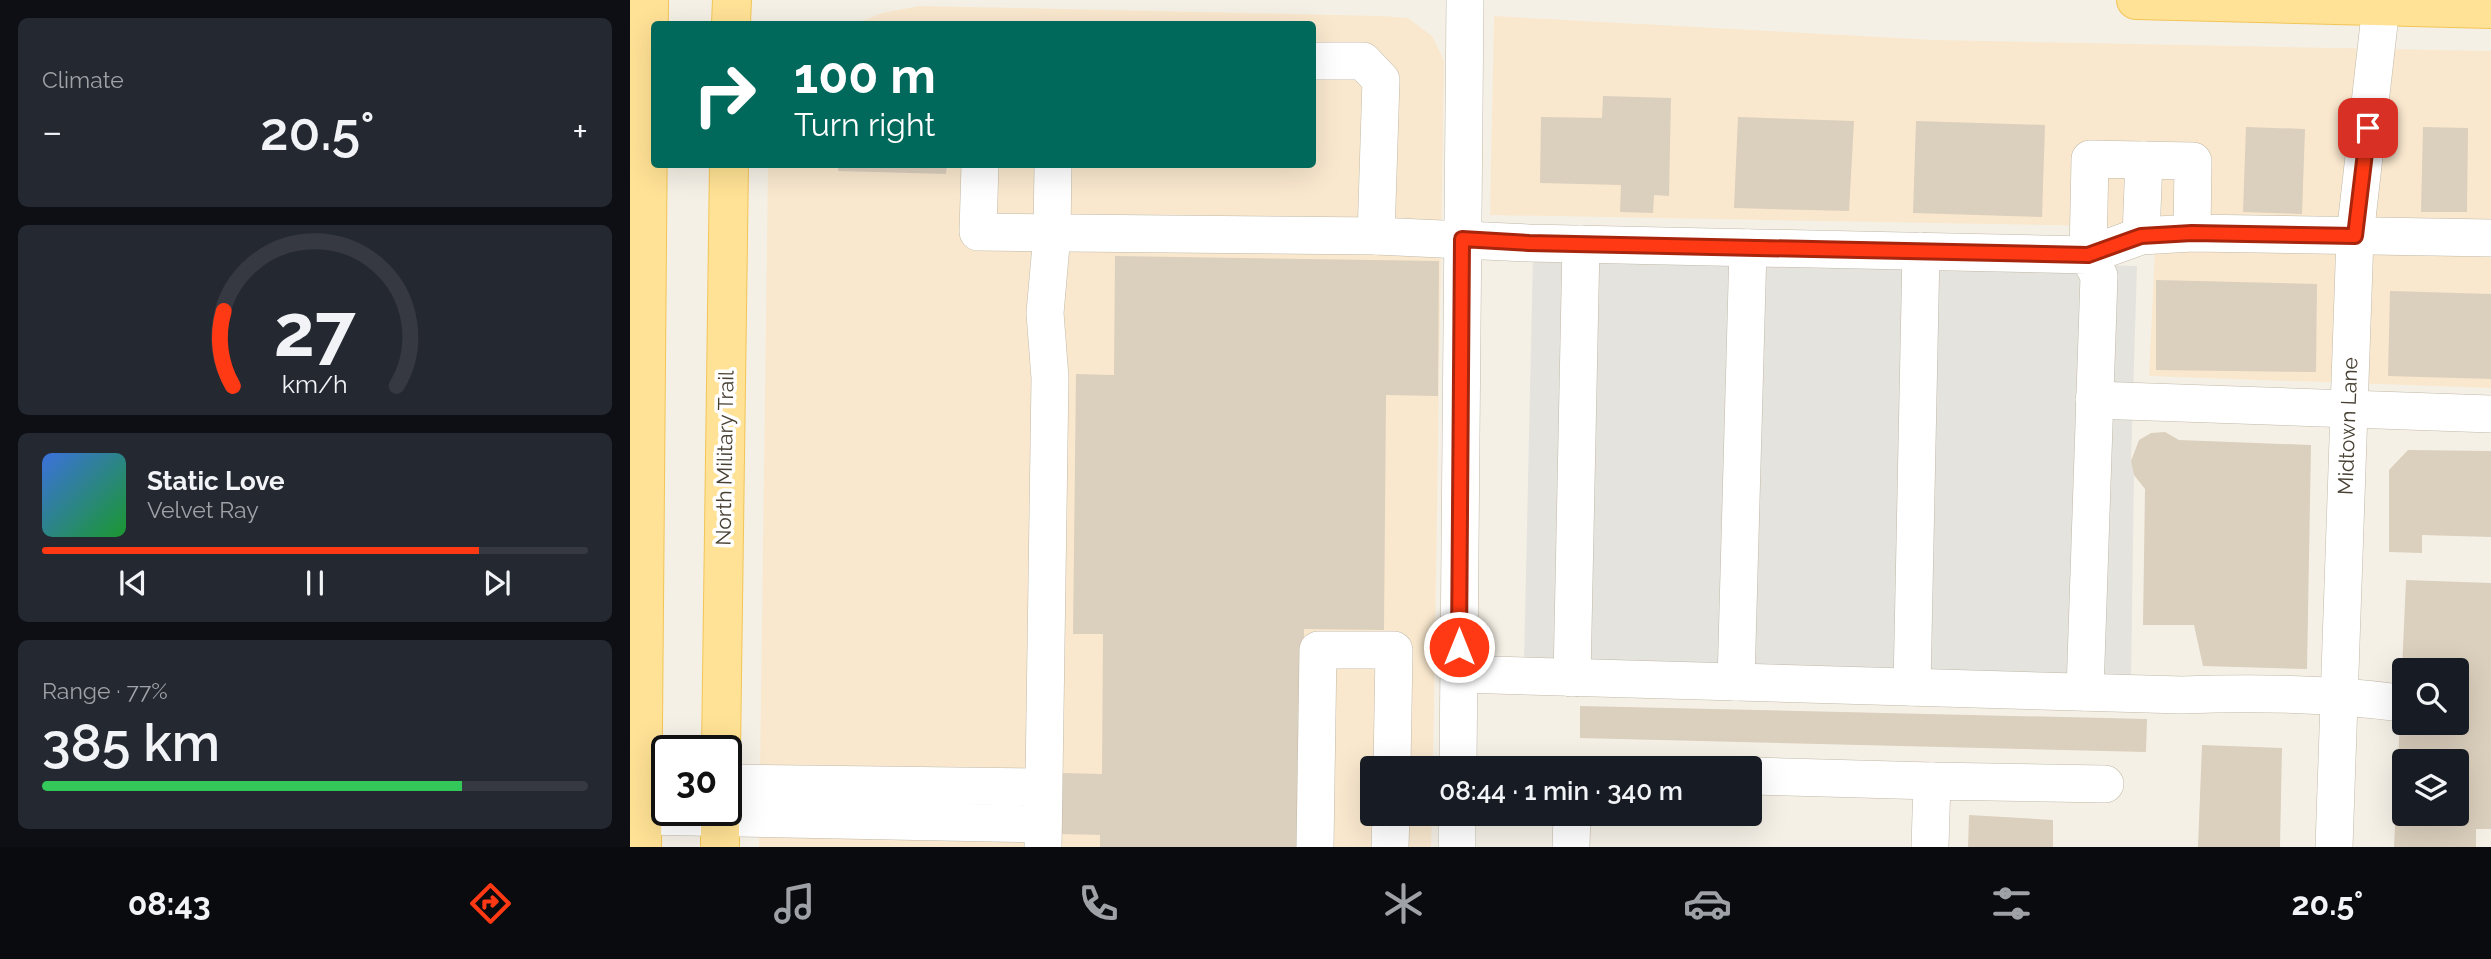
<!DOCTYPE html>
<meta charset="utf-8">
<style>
:root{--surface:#171b24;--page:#242831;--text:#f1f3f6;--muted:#9ea1a6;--line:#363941;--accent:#ff3913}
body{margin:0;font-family:Raleway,sans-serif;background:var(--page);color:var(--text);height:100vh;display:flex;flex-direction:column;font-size:26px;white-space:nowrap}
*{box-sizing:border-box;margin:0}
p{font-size:23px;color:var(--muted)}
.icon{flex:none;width:38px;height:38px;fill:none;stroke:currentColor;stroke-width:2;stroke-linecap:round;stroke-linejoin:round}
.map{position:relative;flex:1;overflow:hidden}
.sheet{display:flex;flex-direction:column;gap:18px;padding:18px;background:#0d0f14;width:630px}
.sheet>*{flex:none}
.guide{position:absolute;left:21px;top:21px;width:665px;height:147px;border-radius:7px;box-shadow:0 7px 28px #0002;background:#00695c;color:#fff;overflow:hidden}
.fabs{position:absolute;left:1762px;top:658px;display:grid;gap:14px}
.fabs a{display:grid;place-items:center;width:77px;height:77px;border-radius:7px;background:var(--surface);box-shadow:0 7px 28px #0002;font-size:35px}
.speed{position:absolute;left:21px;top:735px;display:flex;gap:14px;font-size:35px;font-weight:700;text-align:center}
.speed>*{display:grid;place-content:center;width:91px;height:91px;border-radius:50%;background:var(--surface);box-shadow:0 7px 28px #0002;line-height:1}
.speed .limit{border:4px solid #111;border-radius:10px;background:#fff;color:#111}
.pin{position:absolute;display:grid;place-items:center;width:60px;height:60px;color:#fff;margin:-30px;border-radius:14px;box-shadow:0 4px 10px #0006}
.me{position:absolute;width:77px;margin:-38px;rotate:0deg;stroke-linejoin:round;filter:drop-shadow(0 0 5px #0008)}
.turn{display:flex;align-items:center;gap:24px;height:147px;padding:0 28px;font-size:32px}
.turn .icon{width:91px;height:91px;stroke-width:2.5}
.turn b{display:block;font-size:49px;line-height:60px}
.big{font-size:52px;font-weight:600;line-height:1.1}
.sheet .card{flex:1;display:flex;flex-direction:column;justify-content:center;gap:10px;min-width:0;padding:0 24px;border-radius:10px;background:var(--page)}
.sheet .dial{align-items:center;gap:0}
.dial svg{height:182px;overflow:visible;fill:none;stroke:var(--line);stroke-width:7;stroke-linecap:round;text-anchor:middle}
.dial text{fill:var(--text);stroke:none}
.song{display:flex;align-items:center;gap:21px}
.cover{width:84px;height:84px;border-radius:10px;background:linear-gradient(135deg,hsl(220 70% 55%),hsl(130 70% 35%))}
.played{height:7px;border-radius:4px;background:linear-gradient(90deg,var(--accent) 80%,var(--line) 80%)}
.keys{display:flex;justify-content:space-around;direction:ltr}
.heat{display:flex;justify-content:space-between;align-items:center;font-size:38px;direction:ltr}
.charge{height:10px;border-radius:5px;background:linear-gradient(90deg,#34c759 77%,var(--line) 0)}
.trip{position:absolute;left:730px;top:756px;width:402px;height:70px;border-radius:7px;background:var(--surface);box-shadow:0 7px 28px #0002;font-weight:600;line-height:70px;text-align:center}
.tab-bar{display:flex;height:112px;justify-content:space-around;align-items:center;background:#090b0e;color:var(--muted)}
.tab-bar .icon{width:49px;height:49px}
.tab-bar .on{color:var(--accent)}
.tab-bar b{font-size:32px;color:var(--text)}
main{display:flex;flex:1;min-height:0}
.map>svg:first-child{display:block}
.commercial{fill:#f9e8ce}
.parking{fill:#e5e3de}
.building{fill:#dbcfbd;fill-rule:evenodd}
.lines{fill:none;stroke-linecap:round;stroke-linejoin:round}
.minor-casing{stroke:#c1b9a7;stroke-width:38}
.major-casing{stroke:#f2c557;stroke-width:40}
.minor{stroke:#fff;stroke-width:37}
.major{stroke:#ffe295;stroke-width:38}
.route-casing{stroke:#a6250c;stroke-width:18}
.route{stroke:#ff3913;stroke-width:12}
.labels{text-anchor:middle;stroke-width:7;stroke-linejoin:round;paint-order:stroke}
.street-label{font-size:21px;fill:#484134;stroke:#fff}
</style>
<main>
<section class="sheet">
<div class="card"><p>Climate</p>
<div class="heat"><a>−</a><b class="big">20.5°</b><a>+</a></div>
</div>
<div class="card dial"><svg viewBox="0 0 100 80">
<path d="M14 69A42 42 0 1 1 86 69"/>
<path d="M14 69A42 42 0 0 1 10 36" stroke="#ff3913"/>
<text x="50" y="56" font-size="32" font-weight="700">27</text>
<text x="50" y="72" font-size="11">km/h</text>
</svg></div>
<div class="card">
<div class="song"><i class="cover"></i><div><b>Static Love</b><p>Velvet Ray</p></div></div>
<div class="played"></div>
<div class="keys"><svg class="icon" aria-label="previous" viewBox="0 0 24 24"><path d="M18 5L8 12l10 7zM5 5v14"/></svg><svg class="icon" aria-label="pause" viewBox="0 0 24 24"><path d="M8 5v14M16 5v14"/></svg><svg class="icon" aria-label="next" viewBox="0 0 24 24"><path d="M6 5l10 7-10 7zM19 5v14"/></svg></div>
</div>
<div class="card"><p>Range · 77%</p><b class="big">385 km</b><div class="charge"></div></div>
</section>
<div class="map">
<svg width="1861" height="847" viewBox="0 0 1861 847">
<rect width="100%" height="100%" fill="#f5f0e6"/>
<g class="commercial">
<path d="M290,6L752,16L778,18L803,37L814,61L803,768H742V814H802L801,847H129L138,165L682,164V24H225L252,13Z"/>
<path d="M864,16L1306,40L1861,51V388L1519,376L1526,227L860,215Z"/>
</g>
<path class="parking" d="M903,253L1507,266L1501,461L1504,475L1501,680L894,663Z"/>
<g class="building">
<path d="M973,96L1041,98L1039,196L1024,195L1023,213L990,212L991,185L910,183L911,117L972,118Z"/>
<path d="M1108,117L1224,121L1219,211L1104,208Z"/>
<path d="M1286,121L1415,125L1412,217L1283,213Z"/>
<path d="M1616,127L1675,129L1672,214L1613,212Z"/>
<path d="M1793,127L1838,128L1837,212H1791Z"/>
<path d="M208,164H317L316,174L208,171Z"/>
<path d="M485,256L809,261L808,396L756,395L754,630L674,629L672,847H470V835L432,834V773L472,774L473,634H443L446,374L484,375Z"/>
<path d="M1526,280L1687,284L1686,372L1526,370Z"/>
<path d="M1760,291L1861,294V379L1758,376Z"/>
<path d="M1535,432L1549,440L1681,445L1677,669L1573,666L1564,625H1513L1515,489L1504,475L1501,461L1509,440L1521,433Z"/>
<path d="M1778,450L1861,451V537L1792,535V553L1759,552V470Z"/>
<path d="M1776,580L1861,583V829H1846V847H1764L1772,675L1774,723H1827V670H1772ZM1774,761H1827V814H1774Z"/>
<path d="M950,706L1517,719L1516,752L950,738Z"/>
<path d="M1572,745L1652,748L1650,847H1568Z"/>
<path d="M1339,815L1423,820V847H1338Z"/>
</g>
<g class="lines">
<defs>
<g id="minor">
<path d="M682,61H733L751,80L746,236"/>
<path d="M350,164L348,232L746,236L899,243L1458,255L1469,276L1455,692"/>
<path d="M1562,233L1563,161L1460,159L1458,255L1511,236L1562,233L1861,238"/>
<path d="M1511,236L1514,160"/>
<path d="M1464,400L1861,414"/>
<path d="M829,674L1552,695C1627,692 1697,693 1771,703"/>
<path d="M942,678L951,244"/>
<path d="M1106,682L1118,248"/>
<path d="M1282,687L1291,251"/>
<path d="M828,768L835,0"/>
<path d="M1120,776L1302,781"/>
<path d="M96,783L413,787"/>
<path d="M13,816L413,824"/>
<path d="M413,847L420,378L415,313L422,234L423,164"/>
<path d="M685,847L688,650H764L762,768"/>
<path d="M760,847L761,814"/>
<path d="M827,847V814"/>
<path d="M941,847L942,814"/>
<path d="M1300,847L1302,781L1475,784"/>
<path d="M1704,847L1725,236L1751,6"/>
</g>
<g id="major">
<path d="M1506,0L1861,9"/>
<path d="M101,24L102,0"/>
<path d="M91,751L99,164"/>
<path d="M12,847L19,0"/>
<path d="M90,847V810"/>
</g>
</defs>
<use href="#minor" class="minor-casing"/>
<use href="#major" class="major-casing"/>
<use href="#minor" class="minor"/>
<use href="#major" class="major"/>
</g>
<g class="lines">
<defs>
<path id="route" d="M829,647L832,239L899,243L1458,255L1511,236L1562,233L1725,236L1738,128"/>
</defs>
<use href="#route" class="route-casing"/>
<use href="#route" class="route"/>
</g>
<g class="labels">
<g class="street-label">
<text transform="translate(1718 426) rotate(-88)" y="7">Midtown Lane</text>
<text transform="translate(95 458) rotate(-89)" y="7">North Military Trail</text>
</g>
</g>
</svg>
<div class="fabs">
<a><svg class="icon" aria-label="search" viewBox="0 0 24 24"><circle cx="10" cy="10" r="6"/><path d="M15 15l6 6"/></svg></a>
<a><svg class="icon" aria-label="layers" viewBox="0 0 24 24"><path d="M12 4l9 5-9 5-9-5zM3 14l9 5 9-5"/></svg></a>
</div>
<div class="speed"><div class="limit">30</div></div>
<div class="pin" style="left:1738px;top:128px;background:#d93025"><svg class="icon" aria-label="arrive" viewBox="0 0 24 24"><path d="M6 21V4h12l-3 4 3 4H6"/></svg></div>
<svg class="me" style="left:829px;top:647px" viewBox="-20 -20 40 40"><circle r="17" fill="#ff3913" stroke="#fff" stroke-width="3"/><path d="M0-11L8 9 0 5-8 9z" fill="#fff"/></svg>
<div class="trip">08:44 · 1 min · 340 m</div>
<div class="guide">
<div class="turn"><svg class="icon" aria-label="right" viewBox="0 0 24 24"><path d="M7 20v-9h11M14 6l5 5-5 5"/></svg><div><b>100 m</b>Turn right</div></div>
</div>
</div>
</main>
<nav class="tab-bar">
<b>08:43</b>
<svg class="icon on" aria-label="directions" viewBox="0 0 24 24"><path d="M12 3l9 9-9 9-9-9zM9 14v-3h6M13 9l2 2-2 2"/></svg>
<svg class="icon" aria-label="music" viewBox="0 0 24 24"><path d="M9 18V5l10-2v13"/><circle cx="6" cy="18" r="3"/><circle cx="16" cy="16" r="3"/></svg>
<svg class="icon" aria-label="phone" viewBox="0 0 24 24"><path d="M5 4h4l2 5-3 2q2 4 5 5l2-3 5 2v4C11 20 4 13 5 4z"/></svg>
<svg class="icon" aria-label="climate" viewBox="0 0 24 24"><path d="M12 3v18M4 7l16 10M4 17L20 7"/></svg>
<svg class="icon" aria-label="car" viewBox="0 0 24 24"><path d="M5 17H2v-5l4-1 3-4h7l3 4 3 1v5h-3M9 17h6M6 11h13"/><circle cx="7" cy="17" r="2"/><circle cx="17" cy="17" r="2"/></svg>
<svg class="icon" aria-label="filters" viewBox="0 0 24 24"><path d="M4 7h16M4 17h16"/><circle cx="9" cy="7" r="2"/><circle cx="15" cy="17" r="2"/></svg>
<b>20.5°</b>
</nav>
